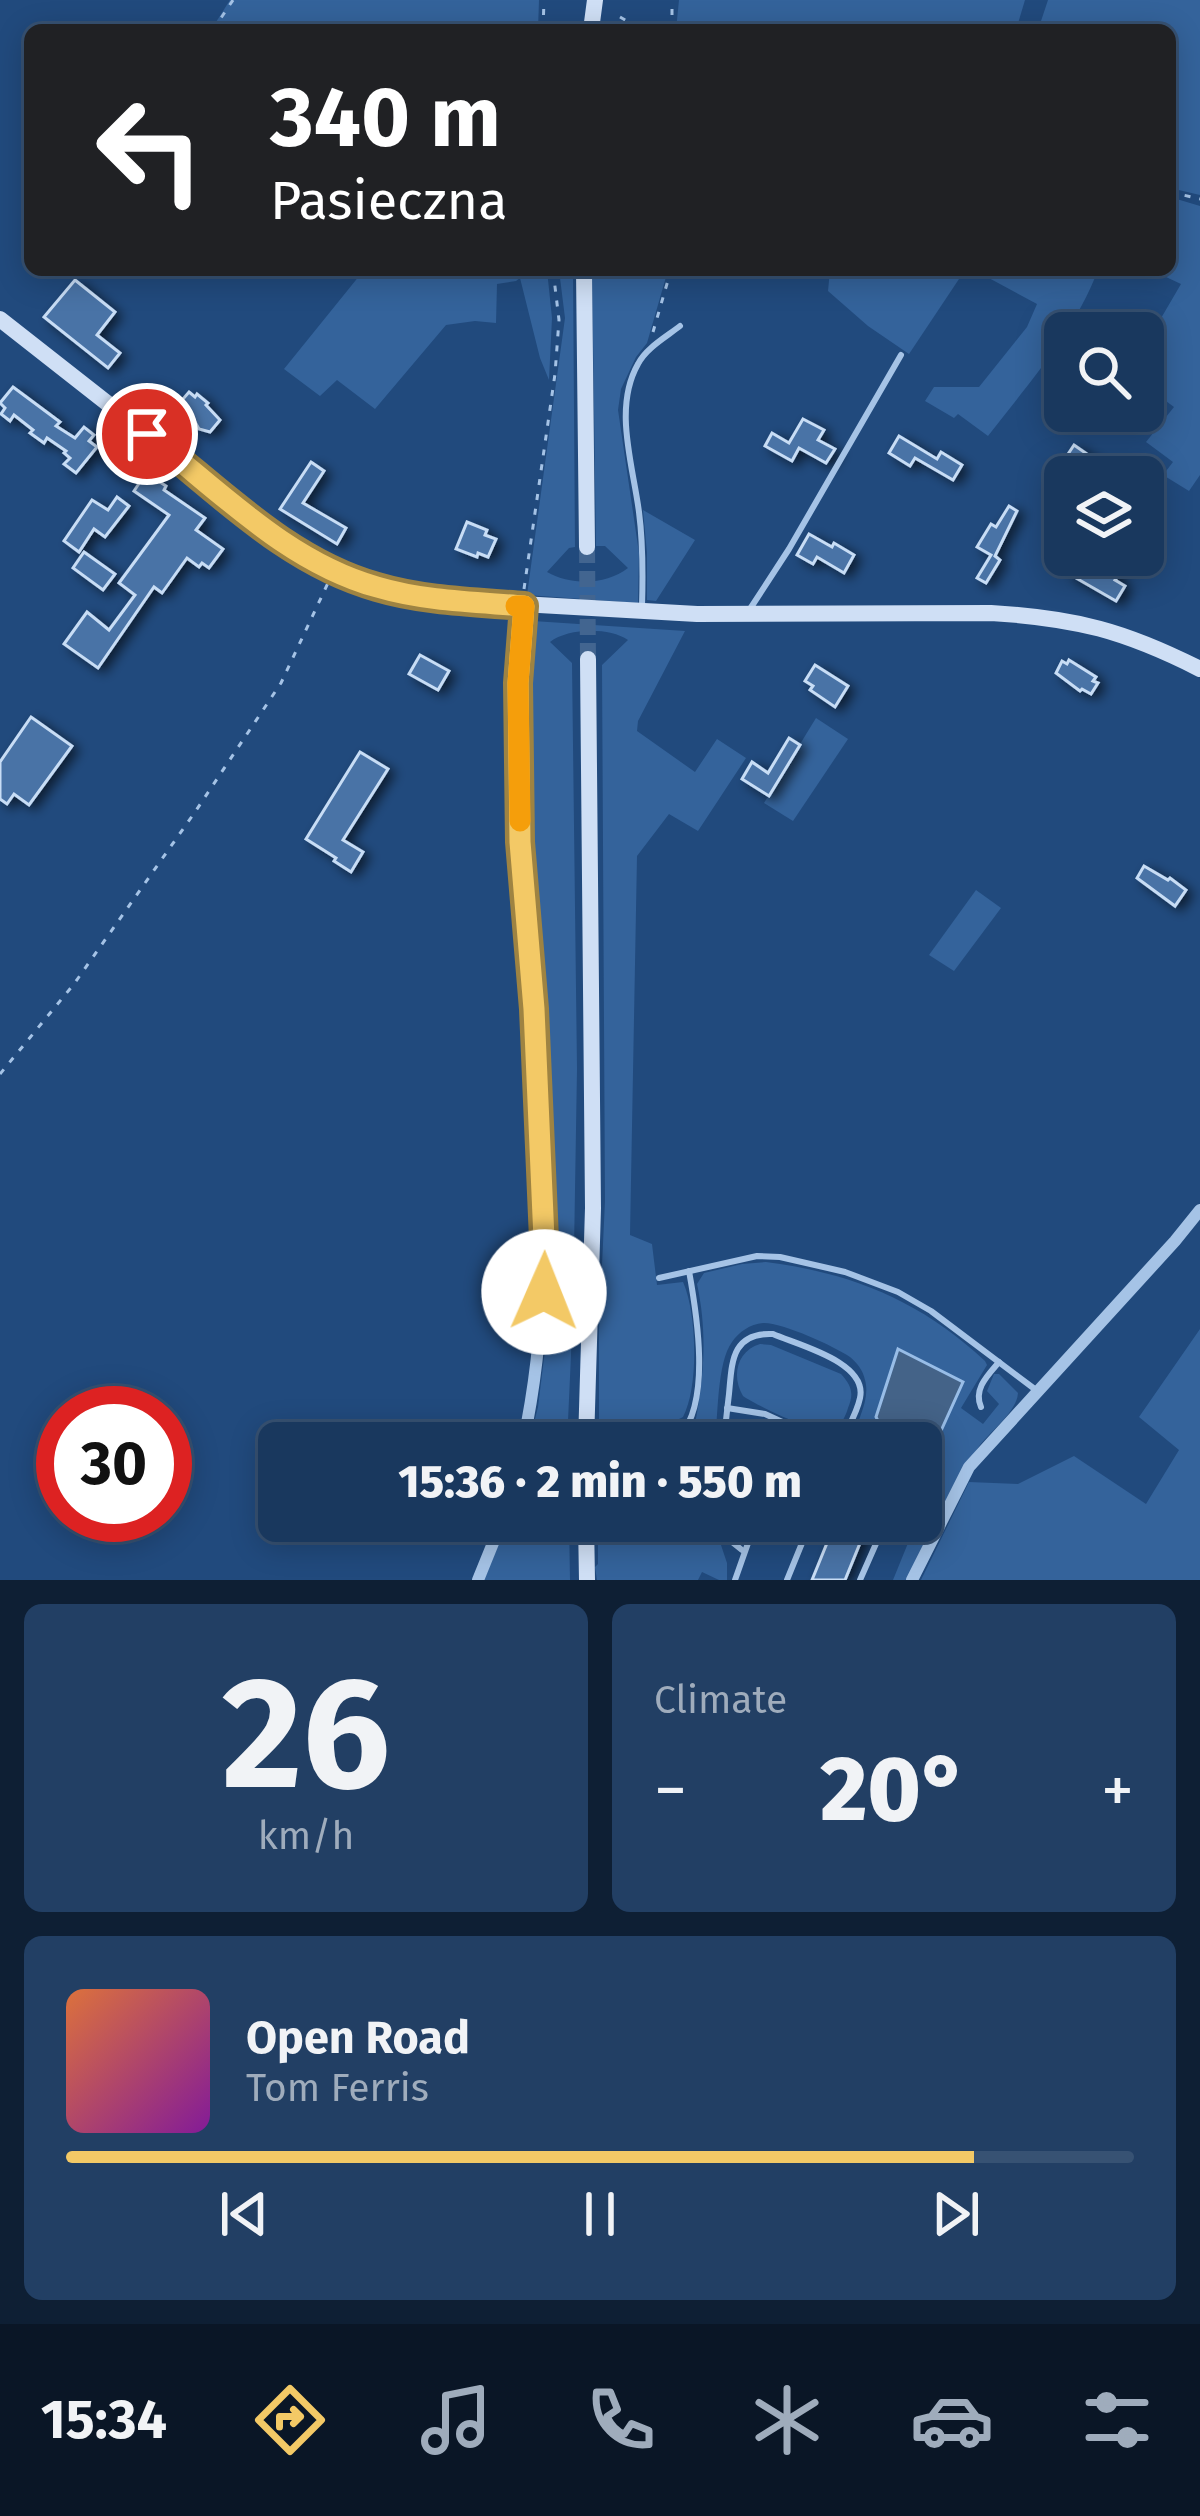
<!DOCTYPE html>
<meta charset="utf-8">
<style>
:root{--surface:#19385e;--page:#223f64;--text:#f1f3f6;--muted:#9facbc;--line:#375273;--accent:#f3c966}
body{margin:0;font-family:"Fira Sans",sans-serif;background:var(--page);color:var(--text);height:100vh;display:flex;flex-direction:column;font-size:45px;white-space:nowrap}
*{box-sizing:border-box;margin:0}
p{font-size:39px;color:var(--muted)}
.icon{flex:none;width:66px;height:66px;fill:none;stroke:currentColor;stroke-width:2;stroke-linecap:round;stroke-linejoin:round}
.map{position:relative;height:1580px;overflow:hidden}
.side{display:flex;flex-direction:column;gap:24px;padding:24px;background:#0e1f34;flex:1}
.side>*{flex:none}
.top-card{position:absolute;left:24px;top:24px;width:1152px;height:252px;border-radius:18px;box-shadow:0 6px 30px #0003,0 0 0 3px var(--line);background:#202124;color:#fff;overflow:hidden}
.tools{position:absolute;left:1044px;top:312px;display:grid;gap:24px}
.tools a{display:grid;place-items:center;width:120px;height:120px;border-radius:18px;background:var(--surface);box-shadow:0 6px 30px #0003,0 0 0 3px var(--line);font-size:60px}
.speed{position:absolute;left:36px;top:1386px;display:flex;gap:24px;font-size:60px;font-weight:700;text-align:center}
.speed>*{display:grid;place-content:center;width:156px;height:156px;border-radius:50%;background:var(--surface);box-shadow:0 6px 30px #0003,0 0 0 3px var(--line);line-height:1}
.speed .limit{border:18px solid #d22;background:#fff;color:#111}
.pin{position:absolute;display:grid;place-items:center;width:102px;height:102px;color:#fff;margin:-51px;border:6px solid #fff;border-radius:50%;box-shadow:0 3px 12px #0007}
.me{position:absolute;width:132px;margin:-66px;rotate:1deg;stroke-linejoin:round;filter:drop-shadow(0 0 9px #0008)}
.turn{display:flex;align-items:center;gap:42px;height:252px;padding:0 48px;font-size:54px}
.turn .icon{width:156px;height:156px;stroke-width:2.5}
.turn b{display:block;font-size:84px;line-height:102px}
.big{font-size:90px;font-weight:800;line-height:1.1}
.side .card{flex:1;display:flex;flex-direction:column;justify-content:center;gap:18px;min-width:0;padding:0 42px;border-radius:18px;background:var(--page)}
.side .dial{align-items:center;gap:0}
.dial b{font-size:156px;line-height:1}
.song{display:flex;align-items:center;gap:36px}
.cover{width:144px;height:144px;border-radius:18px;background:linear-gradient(135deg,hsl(20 70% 55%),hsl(290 70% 35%))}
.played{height:12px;border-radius:6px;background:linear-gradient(90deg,var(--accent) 85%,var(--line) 85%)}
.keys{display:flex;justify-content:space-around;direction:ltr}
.heat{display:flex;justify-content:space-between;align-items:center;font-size:66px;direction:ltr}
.side .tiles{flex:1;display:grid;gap:24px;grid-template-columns:1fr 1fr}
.card:last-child{grid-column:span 2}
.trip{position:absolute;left:258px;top:1422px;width:684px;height:120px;border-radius:18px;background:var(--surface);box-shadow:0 6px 30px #0003,0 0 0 3px var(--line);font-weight:800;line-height:120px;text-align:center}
.dock{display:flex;height:192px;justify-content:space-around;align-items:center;background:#0a1626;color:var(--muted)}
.dock .icon{width:84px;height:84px}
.dock .selected{color:var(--accent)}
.dock b{font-size:54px;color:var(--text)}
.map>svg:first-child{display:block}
.green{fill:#34639b}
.water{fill:#446388;stroke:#98bde7;stroke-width:3}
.building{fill:#4a73a6;stroke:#c8ddf5;stroke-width:3;filter:url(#shadow)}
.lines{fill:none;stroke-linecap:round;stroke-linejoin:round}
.secondary-tunnel{stroke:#426590;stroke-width:16;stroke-dasharray:16 8;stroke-linecap:butt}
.path{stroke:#a5c3e6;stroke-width:3;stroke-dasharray:6 9;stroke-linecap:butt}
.lane{stroke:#a5c3e6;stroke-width:6}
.street{stroke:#a5c3e6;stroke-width:12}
.secondary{stroke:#cfdff5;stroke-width:16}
.route-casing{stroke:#9e8342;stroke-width:30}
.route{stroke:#f3c966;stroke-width:21}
.slow{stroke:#f59e0b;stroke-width:21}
</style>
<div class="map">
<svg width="1200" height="1580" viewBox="0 0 1200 1580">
<defs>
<filter id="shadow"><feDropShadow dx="6" dy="4" stdDeviation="6" flood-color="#0009"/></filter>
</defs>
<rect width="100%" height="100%" fill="#214a7d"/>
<g class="green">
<path d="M230,0H539L538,30H211Z"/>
<path d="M679,0H1025L1016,30H676Z"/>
<path d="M1048,0H1200V195L1170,188V30H1038Z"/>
<path d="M1170,197L1200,206V475L1189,491L1163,475L1173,462L1146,442L1174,407L1143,384V349L1181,284L1151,270H1170Z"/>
<path d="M364,270H547L552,318L549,380L540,358L520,278L516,281L497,284L496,323L475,321L446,325L375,409L337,380L320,396L284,369Z"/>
<path d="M559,270H573L575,547L569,548L547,572C572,586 606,585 628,568L605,546H596L592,270H668L647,343L636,357L621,389L618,410L639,553L638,603L527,595L565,318Z"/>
<path d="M830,270H965L909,354L868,326L828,291Z"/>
<path d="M974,270H1098C1074,333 1029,383 988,436L958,414L954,418L925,401L934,387H979L1027,327L1037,304Z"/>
<path d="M643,510L695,540L656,601L647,600V553Z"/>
<path d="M533,621L685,631L638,721L637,731L695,772L717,739L746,758L698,831L669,814L637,856L630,1235L652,1244L657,1285L683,1282C697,1313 699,1387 683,1417L677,1420L666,1419L661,1443H599V1329L605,1201L602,665L628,640C609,627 568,628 550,642L572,663L577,1069L573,1311L567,1443H529L538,1407L546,1342L551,1252L540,982L528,859L525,658L529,625Z"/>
<path d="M816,718L848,739L793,821L764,803Z"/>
<path d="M976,890L1001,908L954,971L929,955Z"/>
<path d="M766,1262C852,1273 921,1301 985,1361L987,1365L961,1408L983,1424L999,1404L987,1391L994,1374H999L1018,1393C1017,1411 992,1430 980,1445C950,1486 931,1535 908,1580H893L917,1521H921V1512L934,1480L921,1474V1443H853C855,1421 871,1402 865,1380C863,1370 857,1363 850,1357C834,1346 781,1322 763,1323C750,1324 739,1332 732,1342C717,1362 718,1417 715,1443H691C703,1389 709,1339 697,1284L704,1273L742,1264Z"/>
<path d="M1200,1329V1580H921L969,1482L1018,1484L1074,1456L1146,1504L1179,1450L1139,1417Z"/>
<path d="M760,1344L771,1345L841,1374C852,1386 854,1394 848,1408C845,1418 841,1426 831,1429C814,1434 758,1406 743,1396C731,1376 737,1351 760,1344Z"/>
<path d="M508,1521H569L570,1580H484Z"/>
<path d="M598,1521H713L727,1563V1580H719L702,1572L698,1580H597L595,1567L598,1564Z"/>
</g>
<path class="water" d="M898,1349L963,1382L935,1444L929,1446L878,1421L876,1417Z"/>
<g class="building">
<path d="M75,280L115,312L97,335L120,353L108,368L44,317Z"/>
<path d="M13,387L60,422L56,426L75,438L84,427L94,435L89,441L97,447L76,473L64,464L70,458L64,453L66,451L47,438L44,443L30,433L33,430L14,415L10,421L1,414L5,408L0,403Z"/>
<path d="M189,392L195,397L197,394L208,403L206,405L220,420L210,432L199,429L194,420L177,406Z"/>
<path d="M803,419L824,430L818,440L835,449L826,463L799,448L792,461L765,446L772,433L789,443Z"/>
<path d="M899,436L937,459L941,452L962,465L953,480L915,458L910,466L889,453Z"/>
<path d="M1074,445L1120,477H1065V501L1045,489Z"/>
<path d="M311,462L324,471L303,503L346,528L337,544L280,509Z"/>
<path d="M146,473L166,486L164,490L205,518L196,530L223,549L209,568L202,563L199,567L187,558L162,593L154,587L98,668L64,644L87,612L109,630L135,595L119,583L169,515L134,491Z"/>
<path d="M117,497L129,506L105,537L94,529L79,552L64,541L92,500L108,510Z"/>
<path d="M1009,506L1017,511L995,556L1000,560L986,583L977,578L991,555L977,547L991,524L996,527Z"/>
<path d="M467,522L487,530L485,535L496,539L488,557L478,553L477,557L456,549Z"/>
<path d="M809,534L832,547L834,543L854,555L844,573L817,557L813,564L797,555Z"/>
<path d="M84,552L115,574L103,590L73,568Z"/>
<path d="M1087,555L1119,575L1115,580L1125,586L1116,601L1069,574L1078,556L1084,559Z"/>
<path d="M420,655L449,671L438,690L409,674Z"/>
<path d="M1069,660L1096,677L1093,681L1098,683L1091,694L1082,689L1080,691L1056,673L1062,661L1067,664Z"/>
<path d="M815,665L848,686L835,707L810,690L813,686L805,681Z"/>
<path d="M31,717L72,746L29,805L14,794L7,804L0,799V762Z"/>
<path d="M789,738L800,745L769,796L742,779L752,762L768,773Z"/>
<path d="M360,752L388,769L343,840L363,852L351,872L334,861L336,858L306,839Z"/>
<path d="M1144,866L1168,880L1170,878L1186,890L1175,906L1137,878Z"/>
<path d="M836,1521H869L845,1580H812Z"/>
</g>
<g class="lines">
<path class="secondary-tunnel" d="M587,547L588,659"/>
<g class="path">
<path d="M620,17L642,30"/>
<path d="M213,30L233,0"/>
<path d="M543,30L544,0"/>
<path d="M672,30V0"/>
<path d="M1170,192L1200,199"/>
<path d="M653,332L671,270"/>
<path d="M524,589L555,374L559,320L553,270"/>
<path d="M0,1074L74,984L195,812L281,683L328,583"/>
</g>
<g class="lane">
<path d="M642,606C643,574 643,543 639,512C633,465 613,408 638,364C646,348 666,337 680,326"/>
<path d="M748,612L789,549L901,355"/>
<path d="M659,1278L757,1256L780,1257L845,1272L898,1292L931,1311L1036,1390"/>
<path d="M981,1407C973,1389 988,1375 999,1362"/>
<path d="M727,1408L765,1414L828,1443"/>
<path d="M680,1436C711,1401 697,1315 689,1271"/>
<path d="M724,1443C725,1427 727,1411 729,1394C732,1363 731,1332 773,1334C798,1345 868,1362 860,1398C857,1413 847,1429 841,1443"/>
<path d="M792,1443L798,1429"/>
<path d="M720,1521L727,1538L742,1550"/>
<path d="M735,1580L753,1529"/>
<path d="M787,1580L811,1521"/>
<path d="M860,1580L886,1521"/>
</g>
<g class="street">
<path d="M523,1443C564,1254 534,1061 522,871C516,783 517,694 523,606"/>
<path d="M478,1580L502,1521"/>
<path d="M912,1580L969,1467L1175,1241L1200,1210"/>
</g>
<g class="secondary">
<path d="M591,30L595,0"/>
<path d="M584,270L587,547"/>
<path d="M0,319L284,542L313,561L375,587L467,601L697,614L991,613C1076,618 1125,631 1200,669"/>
<path d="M586,1443L593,1208L588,659"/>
<path d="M586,1521L587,1580"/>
</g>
</g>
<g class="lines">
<defs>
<path id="route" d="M147,434C219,490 287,562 377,587C424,601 475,602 524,606L518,683L520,842L534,1009L544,1239V1292"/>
</defs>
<use href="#route" class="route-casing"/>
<use href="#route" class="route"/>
<path class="slow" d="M516,606H524L518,683L520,821"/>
</g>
</svg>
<div class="tools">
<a><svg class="icon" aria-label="search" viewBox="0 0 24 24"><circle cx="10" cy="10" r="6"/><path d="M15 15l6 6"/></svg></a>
<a><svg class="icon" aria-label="layers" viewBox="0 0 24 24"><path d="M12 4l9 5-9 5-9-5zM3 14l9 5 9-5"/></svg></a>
</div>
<div class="speed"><div class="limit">30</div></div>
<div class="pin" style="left:147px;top:434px;background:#d93025"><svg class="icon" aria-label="arrive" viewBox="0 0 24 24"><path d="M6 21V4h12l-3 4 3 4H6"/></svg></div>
<svg class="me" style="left:544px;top:1292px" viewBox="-20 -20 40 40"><circle r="19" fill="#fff"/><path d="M0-13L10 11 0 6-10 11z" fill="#f3c966"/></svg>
<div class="trip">15:36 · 2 min · 550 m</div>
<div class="top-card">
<div class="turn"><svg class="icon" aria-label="left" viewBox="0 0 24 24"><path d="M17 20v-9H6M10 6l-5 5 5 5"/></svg><div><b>340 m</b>Pasieczna</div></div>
</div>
</div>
<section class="side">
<div class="tiles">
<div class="card dial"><b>26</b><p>km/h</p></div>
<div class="card"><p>Climate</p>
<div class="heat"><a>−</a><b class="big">20°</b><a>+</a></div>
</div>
<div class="card">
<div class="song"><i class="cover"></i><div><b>Open Road</b><p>Tom Ferris</p></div></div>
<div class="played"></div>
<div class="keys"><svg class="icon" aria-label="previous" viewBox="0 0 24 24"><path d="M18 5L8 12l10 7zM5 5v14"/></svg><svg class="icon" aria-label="pause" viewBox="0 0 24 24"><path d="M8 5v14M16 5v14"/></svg><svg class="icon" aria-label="next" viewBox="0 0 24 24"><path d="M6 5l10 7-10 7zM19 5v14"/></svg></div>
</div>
</div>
</section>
<nav class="dock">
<b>15:34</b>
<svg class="icon selected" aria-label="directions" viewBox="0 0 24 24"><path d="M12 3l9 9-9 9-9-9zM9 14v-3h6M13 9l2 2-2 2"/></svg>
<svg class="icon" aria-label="music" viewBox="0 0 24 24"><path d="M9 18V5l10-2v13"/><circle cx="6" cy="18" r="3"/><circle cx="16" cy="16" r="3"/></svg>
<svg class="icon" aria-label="phone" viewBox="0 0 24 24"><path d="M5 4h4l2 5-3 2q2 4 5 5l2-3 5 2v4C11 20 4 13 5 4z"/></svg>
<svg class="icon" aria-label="climate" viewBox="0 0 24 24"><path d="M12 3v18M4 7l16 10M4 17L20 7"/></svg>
<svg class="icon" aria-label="car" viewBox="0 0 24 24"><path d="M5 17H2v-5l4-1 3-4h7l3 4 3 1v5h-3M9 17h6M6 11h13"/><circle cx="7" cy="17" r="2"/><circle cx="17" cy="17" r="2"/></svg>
<svg class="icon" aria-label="filters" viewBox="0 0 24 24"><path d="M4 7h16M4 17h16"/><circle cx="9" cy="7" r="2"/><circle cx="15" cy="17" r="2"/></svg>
</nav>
